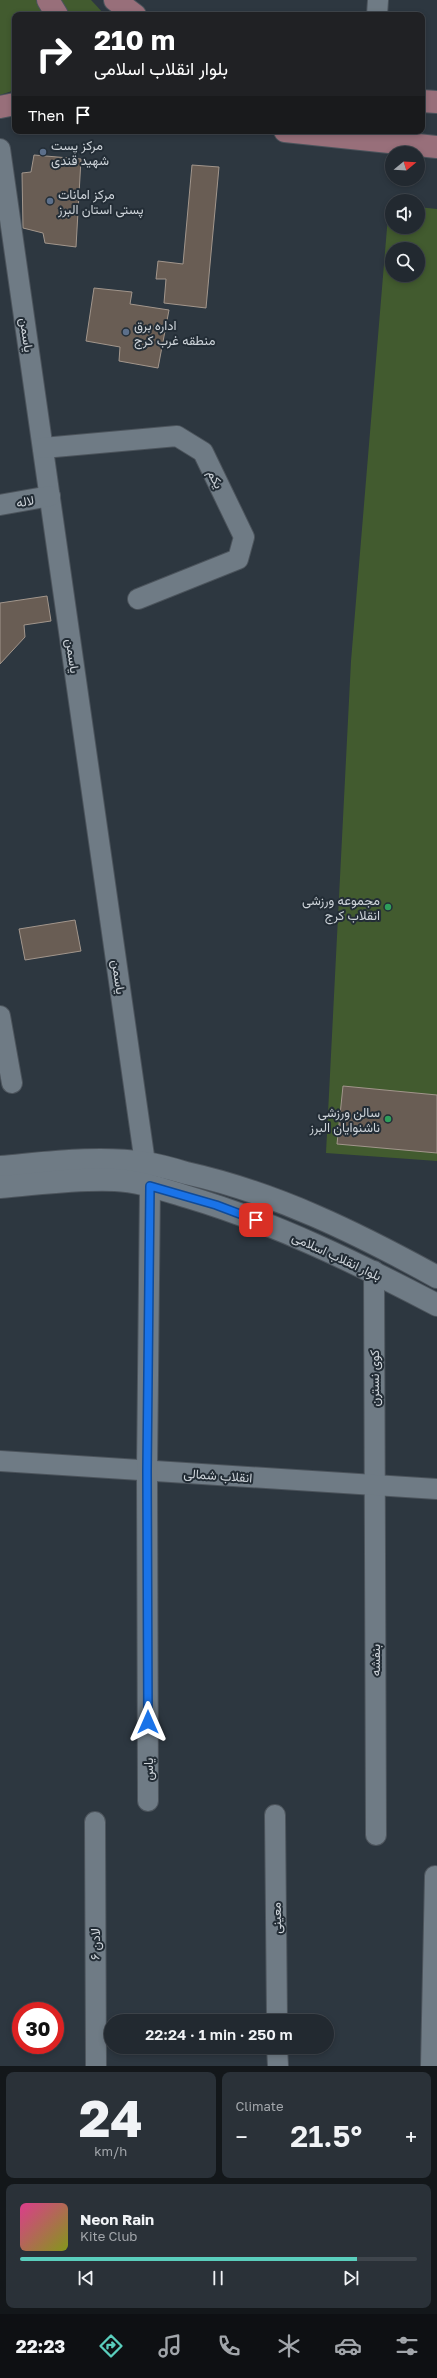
<!DOCTYPE html>
<meta charset="utf-8">
<style>
:root{--surface:#222930;--page:#2a3138;--text:#f1f3f6;--muted:#a2a6ab;--line:#3f454c;--accent:#5acebd}
body{margin:0;font-family:"Golos Text",Vazirmatn,sans-serif;background:var(--page);color:var(--text);height:100vh;display:flex;flex-direction:column;font-size:15px;white-space:nowrap}
*{box-sizing:border-box;margin:0}
p{font-size:13px;color:var(--muted)}
.icon{flex:none;width:22px;height:22px;fill:none;stroke:currentColor;stroke-width:2;stroke-linecap:round;stroke-linejoin:round}
.map{position:relative;height:2066px;overflow:hidden}
.drawer{display:flex;flex-direction:column;gap:6px;padding:6px;background:#13171a;flex:1}
.drawer>*{flex:none}
.banner{position:absolute;left:12px;top:12px;width:413px;height:122px;border-radius:8px;box-shadow:0 2px 6px #0003,0 0 0 1px var(--line);background:#202124;color:#fff;overflow:hidden}
.needle{width:26px;rotate:72deg}
.buttons{position:absolute;left:385px;top:146px;display:grid;gap:8px}
.buttons a{display:grid;place-items:center;width:40px;height:40px;border-radius:50%;background:var(--surface);box-shadow:0 2px 6px #0003,0 0 0 1px var(--line);font-size:20px}
.speed{position:absolute;left:12px;top:2002px;display:flex;gap:8px;font-size:20px;font-weight:700;text-align:center}
.speed>*{display:grid;place-content:center;width:52px;height:52px;border-radius:50%;background:var(--surface);box-shadow:0 2px 6px #0003,0 0 0 1px var(--line);line-height:1}
.speed .limit{border:6px solid #d22;background:#fff;color:#111}
.pin{position:absolute;display:grid;place-items:center;width:34px;height:34px;color:#fff;margin:-17px;border-radius:8px;box-shadow:0 2px 6px #0006}
.me{position:absolute;width:44px;margin:-22px;rotate:0deg;stroke-linejoin:round;filter:drop-shadow(0 0 3px #0008)}
.turn{display:flex;align-items:center;gap:14px;height:84px;padding:0 16px;font-size:18px}
.turn .icon{width:52px;height:52px;stroke-width:2.5}
.turn b{display:block;font-size:28px;line-height:34px}
.then{display:flex;align-items:center;height:38px;padding:0 16px;background:#0003;gap:8px;font-size:15px}
.big{font-size:30px;font-weight:600;line-height:1.1}
.drawer .card{flex:1;display:flex;flex-direction:column;justify-content:center;gap:6px;min-width:0;padding:0 14px;border-radius:8px;background:var(--page)}
.drawer .dial{align-items:center;gap:0}
.dial b{font-size:52px;line-height:1}
.song{display:flex;align-items:center;gap:12px}
.cover{width:48px;height:48px;border-radius:6px;background:linear-gradient(135deg,hsl(330 70% 55%),hsl(70 70% 35%))}
.played{height:4px;border-radius:2px;background:linear-gradient(90deg,var(--accent) 85%,var(--line) 85%)}
.keys{display:flex;justify-content:space-around;direction:ltr}
.heat{display:flex;justify-content:space-between;align-items:center;font-size:22px;direction:ltr}
.drawer .tiles{flex:1;display:grid;gap:6px;grid-template-columns:1fr 1fr}
.card:last-child{grid-column:span 2}
.trip{position:absolute;left:104px;top:2014px;width:230px;height:40px;border-radius:20px;background:var(--surface);box-shadow:0 2px 6px #0003,0 0 0 1px var(--line);font-weight:600;line-height:40px;text-align:center}
.tab-bar{display:flex;height:64px;justify-content:space-around;align-items:center;background:#0e1013;color:var(--muted)}
.tab-bar .icon{width:28px;height:28px}
.tab-bar .current{color:var(--accent)}
.tab-bar b{font-size:18px;color:var(--text)}
.map>svg:first-child{display:block}
.green{fill:#425b2f;fill-rule:evenodd}
.building{fill:#695d54;stroke:#a2968c}
.lines{fill:none;stroke-linecap:round;stroke-linejoin:round}
.street-casing{stroke:#4c545c;stroke-width:22}
.secondary-casing{stroke:#4c545c;stroke-width:24}
.primary-casing{stroke:#4c545c;stroke-width:24}
.street{stroke:#6f7b85;stroke-width:20}
.secondary{stroke:#6f7b85;stroke-width:22}
.primary{stroke:#986f7a;stroke-width:22}
.route-casing{stroke:#114b97;stroke-width:10}
.route{stroke:#1a73e8;stroke-width:7}
.service-dot{fill:#5c6f8a;stroke:#232d36;stroke-width:1.5}
.leisure-dot{fill:#2e9e5b;stroke:#232d36;stroke-width:1.5}
.labels{text-anchor:middle;stroke-width:4;stroke-linejoin:round;paint-order:stroke}
.poi-label{font-size:13px;fill:#cdd3d9;stroke:#232d36;text-anchor:start}
.street-label{font-size:13px;fill:#cdd3d9;stroke:#232d36}
</style>
<div class="map">
<svg width="437" height="2066" viewBox="0 0 437 2066">
<rect width="100%" height="100%" fill="#2d3740"/>
<g class="green">
<path d="M0,0H37L46,15H15V90L0,95Z"/>
<path d="M59,0H91L105,15H67Z"/>
<path d="M389,204H392V227H418V207L437,209V1161L326,1153L351,661ZM392,249H418V275H392Z"/>
</g>
<g class="building">
<path d="M34,155L81,159L76,247L45,243L43,233L23,228L22,173L31,172Z"/>
<path d="M192,165L219,167L206,308L164,303L166,279H156L158,261L183,264Z"/>
<path d="M94,288L132,292L130,304L169,310L158,368L119,361L120,347L86,341Z"/>
<path d="M47,596L51,621L24,625L25,637L0,664V603Z"/>
<path d="M75,920L81,951L25,960L19,929Z"/>
<path d="M343,1086L437,1095V1153L337,1144Z"/>
</g>
<g class="lines">
<defs>
<g id="street">
<path d="M377,15L378,0"/>
<path d="M0,149L145,1163"/>
<path d="M43,448L177,436L203,452L244,537L238,559L138,599"/>
<path d="M0,505L50,496"/>
<path d="M0,1016L12,1083"/>
<path d="M374,1271L376,1835"/>
<path d="M0,1461L437,1489"/>
<path d="M148,1801L147,1471L150,1186"/>
<path d="M275,1815L277,2021"/>
<path d="M95,1822L96,2066"/>
<path d="M277,2047L278,2066"/>
<path d="M431,2066L435,1876"/>
</g>
<g id="secondary">
<path d="M0,1167C47,1163 98,1156 145,1163C159,1165 173,1169 186,1173C276,1193 357,1233 437,1277"/>
<path d="M0,1187C38,1184 77,1178 115,1180C140,1181 164,1190 188,1197C275,1223 357,1263 437,1305"/>
</g>
<g id="primary">
<path d="M48,0L57,15"/>
<path d="M115,0L135,15"/>
<path d="M422,101L437,102"/>
<path d="M0,107L15,104"/>
<path d="M285,131L437,147"/>
</g>
</defs>
<use href="#street" class="street-casing"/>
<use href="#secondary" class="secondary-casing"/>
<use href="#primary" class="primary-casing"/>
<use href="#street" class="street"/>
<use href="#secondary" class="secondary"/>
<use href="#primary" class="primary"/>
</g>
<g class="lines">
<defs>
<path id="route" d="M148,1722L147,1471L150,1186L216,1205L256,1220"/>
</defs>
<use href="#route" class="route-casing"/>
<use href="#route" class="route"/>
</g>
<g class="service-dot">
<circle cx="43" cy="152" r="4"/>
<circle cx="50" cy="201" r="4"/>
<circle cx="126" cy="332" r="4"/>
</g>
<g class="leisure-dot">
<circle cx="388" cy="907" r="4"/>
<circle cx="388" cy="1119" r="4"/>
</g>
<g class="labels">
<g class="poi-label">
<text x="51" y="150">مرکز پست<tspan x="51" dy="15">شهید قندی</tspan></text>
<text x="58" y="199">مرکز امانات<tspan x="58" dy="15">پستی استان البرز</tspan></text>
<text x="134" y="330">اداره برق<tspan x="134" dy="15">منطقه غرب کرج</tspan></text>
<text x="380" y="905" text-anchor="end">مجموعه ورزشی<tspan x="380" dy="15">انقلاب کرج</tspan></text>
<text x="380" y="1117" text-anchor="end">سالن ورزشی<tspan x="380" dy="15">ناشنوایان البرز</tspan></text>
</g>
<g class="street-label">
<text transform="translate(27 335) rotate(82)" y="5">یاسمن</text>
<text transform="translate(216 479) rotate(64)" y="5">یکم</text>
<text transform="translate(25 501) rotate(-10)" y="5">لاله</text>
<text transform="translate(73 656) rotate(82)" y="5">یاسمن</text>
<text transform="translate(119 977) rotate(82)" y="5">یاسمن</text>
<text transform="translate(337 1256) rotate(25)" y="5">بلوار انقلاب اسلامی</text>
<text transform="translate(374 1378) rotate(-90)" y="5">کوی نسترن</text>
<text transform="translate(218 1475) rotate(4)" y="5">انقلاب شمالی</text>
<text transform="translate(375 1660) rotate(-90)" y="5">بنفشه</text>
<text transform="translate(148 1769) rotate(-90)" y="5">یاس</text>
<text transform="translate(276 1918) rotate(-91)" y="5">معینی</text>
<text transform="translate(95 1944) rotate(-90)" y="5">لادن ۶</text>
</g>
</g>
</svg>
<div class="buttons">
<a><svg class="needle" viewBox="-14 -14 28 28"><path d="M0-13l5 13h-10z" fill="#e53935"/><path d="M0 13l5-13h-10z" fill="#a2a6ab"/></svg></a>
<a><svg class="icon" aria-label="sound" viewBox="0 0 24 24"><path d="M4 9h4l5-4v14l-5-4H4zM17 9q2 3 0 6"/></svg></a>
<a><svg class="icon" aria-label="search" viewBox="0 0 24 24"><circle cx="10" cy="10" r="6"/><path d="M15 15l6 6"/></svg></a>
</div>
<div class="speed"><div class="limit">30</div></div>
<div class="pin" style="left:256px;top:1220px;background:#d93025"><svg class="icon" aria-label="arrive" viewBox="0 0 24 24"><path d="M6 21V4h12l-3 4 3 4H6"/></svg></div>
<svg class="me" style="left:148px;top:1722px" viewBox="-20 -20 40 40"><path d="M0-17L14 15 0 8-14 15z" fill="#1a73e8" stroke="#fff" stroke-width="4"/></svg>
<div class="trip">22:24 · 1 min · 250 m</div>
<div class="banner">
<div class="turn"><svg class="icon" aria-label="right" viewBox="0 0 24 24"><path d="M7 20v-9h11M14 6l5 5-5 5"/></svg><div><b>210 m</b>بلوار انقلاب اسلامی</div></div>
<div class="then">Then<svg class="icon" aria-label="arrive" viewBox="0 0 24 24"><path d="M6 21V4h12l-3 4 3 4H6"/></svg></div>
</div>
</div>
<section class="drawer">
<div class="tiles">
<div class="card dial"><b>24</b><p>km/h</p></div>
<div class="card"><p>Climate</p>
<div class="heat"><a>−</a><b class="big">21.5°</b><a>+</a></div>
</div>
<div class="card">
<div class="song"><i class="cover"></i><div><b>Neon Rain</b><p>Kite Club</p></div></div>
<div class="played"></div>
<div class="keys"><svg class="icon" aria-label="previous" viewBox="0 0 24 24"><path d="M18 5L8 12l10 7zM5 5v14"/></svg><svg class="icon" aria-label="pause" viewBox="0 0 24 24"><path d="M8 5v14M16 5v14"/></svg><svg class="icon" aria-label="next" viewBox="0 0 24 24"><path d="M6 5l10 7-10 7zM19 5v14"/></svg></div>
</div>
</div>
</section>
<nav class="tab-bar">
<b>22:23</b>
<svg class="icon current" aria-label="directions" viewBox="0 0 24 24"><path d="M12 3l9 9-9 9-9-9zM9 14v-3h6M13 9l2 2-2 2"/></svg>
<svg class="icon" aria-label="music" viewBox="0 0 24 24"><path d="M9 18V5l10-2v13"/><circle cx="6" cy="18" r="3"/><circle cx="16" cy="16" r="3"/></svg>
<svg class="icon" aria-label="phone" viewBox="0 0 24 24"><path d="M5 4h4l2 5-3 2q2 4 5 5l2-3 5 2v4C11 20 4 13 5 4z"/></svg>
<svg class="icon" aria-label="climate" viewBox="0 0 24 24"><path d="M12 3v18M4 7l16 10M4 17L20 7"/></svg>
<svg class="icon" aria-label="car" viewBox="0 0 24 24"><path d="M5 17H2v-5l4-1 3-4h7l3 4 3 1v5h-3M9 17h6M6 11h13"/><circle cx="7" cy="17" r="2"/><circle cx="17" cy="17" r="2"/></svg>
<svg class="icon" aria-label="filters" viewBox="0 0 24 24"><path d="M4 7h16M4 17h16"/><circle cx="9" cy="7" r="2"/><circle cx="15" cy="17" r="2"/></svg>
</nav>
